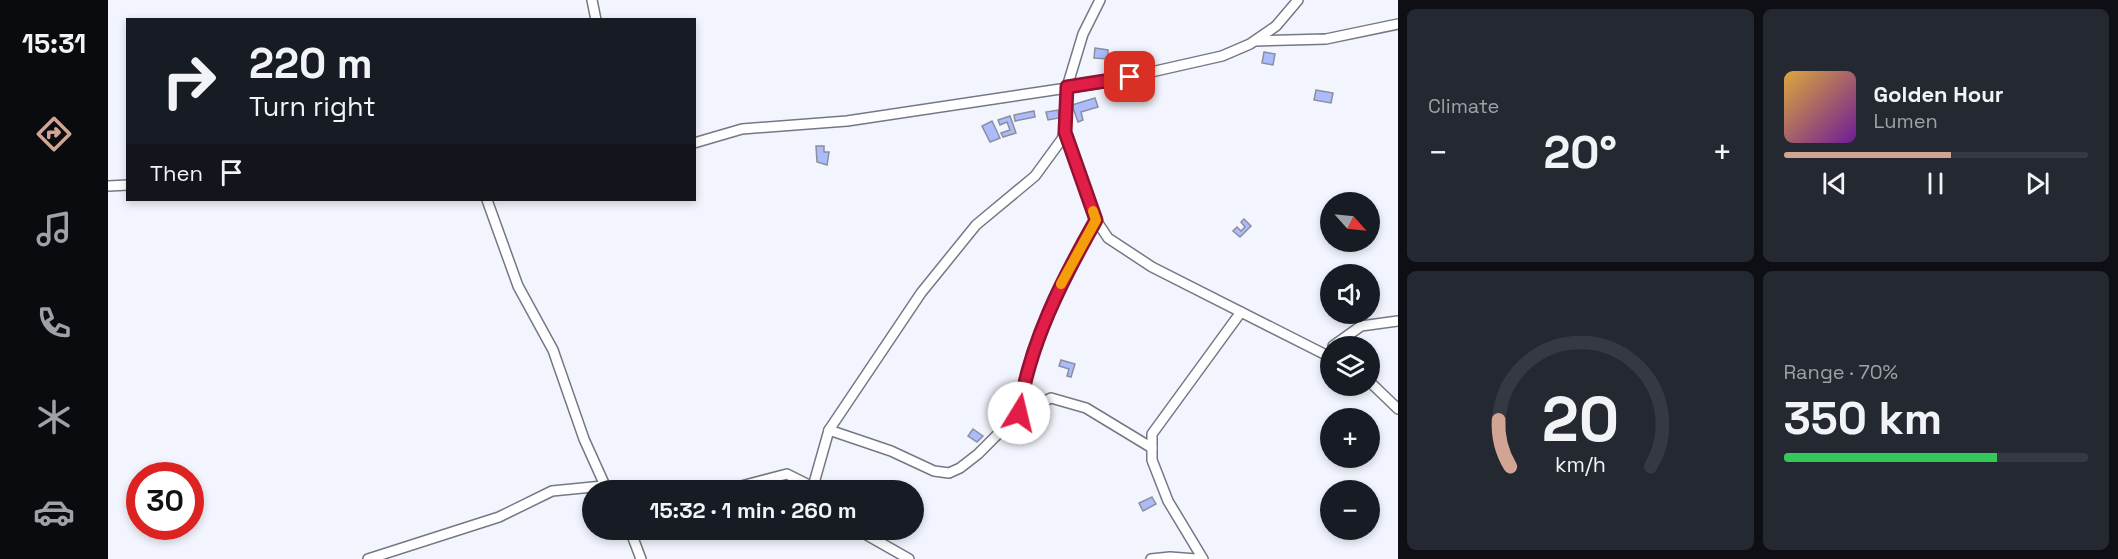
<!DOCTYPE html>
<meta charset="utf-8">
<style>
:root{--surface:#171b24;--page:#242831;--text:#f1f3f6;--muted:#9ea1a6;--line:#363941;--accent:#d1a493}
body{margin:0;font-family:"Space Grotesk",sans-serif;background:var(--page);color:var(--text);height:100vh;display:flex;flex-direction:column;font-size:22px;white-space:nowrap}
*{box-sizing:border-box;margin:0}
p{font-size:20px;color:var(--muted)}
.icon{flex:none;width:33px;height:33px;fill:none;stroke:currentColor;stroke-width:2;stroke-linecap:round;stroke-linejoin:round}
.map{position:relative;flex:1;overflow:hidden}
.drawer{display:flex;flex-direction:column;gap:9px;padding:9px;background:#0d0f14;width:720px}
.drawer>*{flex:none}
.banner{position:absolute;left:18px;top:18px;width:570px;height:183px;border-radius:0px;box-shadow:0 3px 9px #0003;background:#171b24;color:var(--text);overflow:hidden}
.needle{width:39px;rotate:117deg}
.fabs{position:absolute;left:1212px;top:192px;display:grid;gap:12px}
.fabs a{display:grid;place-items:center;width:60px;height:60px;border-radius:50%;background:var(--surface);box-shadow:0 3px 9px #0003;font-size:30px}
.speed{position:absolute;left:18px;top:462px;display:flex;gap:12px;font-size:30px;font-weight:700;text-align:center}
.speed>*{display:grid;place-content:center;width:78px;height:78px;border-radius:50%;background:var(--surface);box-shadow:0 3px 9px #0003;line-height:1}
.speed .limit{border:9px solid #d22;background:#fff;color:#111}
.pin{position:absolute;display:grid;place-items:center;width:51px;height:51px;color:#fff;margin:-26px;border-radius:12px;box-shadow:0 3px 9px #0006}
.me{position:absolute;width:66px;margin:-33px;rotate:9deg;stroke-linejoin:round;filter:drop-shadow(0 0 4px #0008)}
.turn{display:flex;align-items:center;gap:21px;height:126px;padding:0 24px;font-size:27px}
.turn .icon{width:78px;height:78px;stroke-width:2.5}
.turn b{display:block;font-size:42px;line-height:51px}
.then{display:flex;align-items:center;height:57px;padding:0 24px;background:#0003;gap:12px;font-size:22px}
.big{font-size:45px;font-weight:800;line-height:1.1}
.drawer .widget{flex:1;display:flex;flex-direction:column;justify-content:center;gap:9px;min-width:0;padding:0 21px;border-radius:9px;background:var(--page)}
.drawer .dial{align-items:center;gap:0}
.dial svg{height:156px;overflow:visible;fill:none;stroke:var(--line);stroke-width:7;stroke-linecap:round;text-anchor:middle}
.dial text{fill:var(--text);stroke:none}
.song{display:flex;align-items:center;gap:18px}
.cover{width:72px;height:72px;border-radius:9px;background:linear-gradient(135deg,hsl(40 70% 55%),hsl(280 70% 35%))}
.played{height:6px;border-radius:3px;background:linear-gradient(90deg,var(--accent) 55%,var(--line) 55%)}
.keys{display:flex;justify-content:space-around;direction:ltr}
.heat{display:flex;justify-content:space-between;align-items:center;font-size:33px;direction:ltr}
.charge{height:9px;border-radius:4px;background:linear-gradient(90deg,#34c759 70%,var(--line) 0)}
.drawer .tiles{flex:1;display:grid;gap:9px;grid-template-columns:repeat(2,1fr)}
.trip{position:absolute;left:474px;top:480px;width:342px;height:60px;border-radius:30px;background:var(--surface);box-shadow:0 3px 9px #0003;font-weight:800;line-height:60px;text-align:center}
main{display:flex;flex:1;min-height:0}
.menu{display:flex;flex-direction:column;width:108px;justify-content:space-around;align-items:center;background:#090b0e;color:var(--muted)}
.menu .icon{width:42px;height:42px}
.menu .active{color:var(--accent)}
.menu b{font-size:27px;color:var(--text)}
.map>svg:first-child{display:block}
.building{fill:#abbbfc;stroke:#8b8f9c;stroke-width:1.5}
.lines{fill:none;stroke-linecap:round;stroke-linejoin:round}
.minor-casing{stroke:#747884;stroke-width:12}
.minor{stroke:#fff;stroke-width:9}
.route-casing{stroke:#92132f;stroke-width:15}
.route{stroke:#e11d48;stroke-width:10}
.slow{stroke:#f59e0b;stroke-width:10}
</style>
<main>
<nav class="menu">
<b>15:31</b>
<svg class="icon active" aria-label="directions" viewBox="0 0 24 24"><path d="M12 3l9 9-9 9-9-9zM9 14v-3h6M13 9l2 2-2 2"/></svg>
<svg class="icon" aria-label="music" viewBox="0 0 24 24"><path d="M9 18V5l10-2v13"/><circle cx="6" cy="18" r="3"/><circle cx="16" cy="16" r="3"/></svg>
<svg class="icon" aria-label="phone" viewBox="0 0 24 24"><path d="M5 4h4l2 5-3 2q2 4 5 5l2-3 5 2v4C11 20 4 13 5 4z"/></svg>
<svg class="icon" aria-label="climate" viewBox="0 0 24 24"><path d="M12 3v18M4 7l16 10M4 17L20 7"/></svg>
<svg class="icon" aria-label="car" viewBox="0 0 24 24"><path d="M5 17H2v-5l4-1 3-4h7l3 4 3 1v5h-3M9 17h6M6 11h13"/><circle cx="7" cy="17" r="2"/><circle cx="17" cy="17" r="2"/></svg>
</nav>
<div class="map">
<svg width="1290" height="559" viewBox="0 0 1290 559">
<rect width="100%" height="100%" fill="#f3f5fe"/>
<g class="building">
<path d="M987,48L1000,50V59L986,58Z"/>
<path d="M1156,52L1167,54L1165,65L1154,63Z"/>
<path d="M1208,90L1225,93L1223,103L1206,100Z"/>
<path d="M987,98L990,107L973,112L975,120L970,122L964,105Z"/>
<path d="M950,110L951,118L940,120L938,112Z"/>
<path d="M926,111L927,117L907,121L906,115Z"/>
<path d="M902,116L908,133L895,137L893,133L902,130L899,122L892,125L890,120Z"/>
<path d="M884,121L892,138L882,142L874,126Z"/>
<path d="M708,146H716V152H721L719,165L709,162Z"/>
<path d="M1136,219L1143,226L1132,237L1125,231L1129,227L1133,231L1137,227L1133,222Z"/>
<path d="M953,360L967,364L963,377L959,376L961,369L951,366Z"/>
<path d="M865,429L875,436L869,442L860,436Z"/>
<path d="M1044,497L1048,504L1035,511L1031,503Z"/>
</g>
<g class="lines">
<defs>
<g id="minor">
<path d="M484,0L488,20"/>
<path d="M1147,41L1218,39L1290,24"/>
<path d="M957,133L988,220L1000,238L1044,267L1222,357"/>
<path d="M586,143L634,129L739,121L999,82L1114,56L1142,44L1168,26L1190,0"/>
<path d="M0,186L20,185"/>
<path d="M379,200L410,286L445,350L476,439L499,490"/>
<path d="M1225,346L1253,326L1290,321"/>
<path d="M1262,382L1290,409"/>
<path d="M911,413C920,344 954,280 988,220"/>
<path d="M721,430L783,451L826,471L841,473L852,468L870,454L911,413L943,398L978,408L1044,448"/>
<path d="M618,490L679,474L703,486"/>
<path d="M704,490L721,430L813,293L868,225L927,176L954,139L958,127L959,87L975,34L992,0"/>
<path d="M522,530L533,559"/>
<path d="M750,530L801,559"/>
<path d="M260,559L391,517L444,491L495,486"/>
<path d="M1043,559L1062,557L1088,559"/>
<path d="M1095,559L1060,501L1044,460V434L1133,312"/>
</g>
</defs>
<use href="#minor" class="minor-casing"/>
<use href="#minor" class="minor"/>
</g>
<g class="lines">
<defs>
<path id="route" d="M911,413C921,344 954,280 988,220L957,132L959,87L1022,77"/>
</defs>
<use href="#route" class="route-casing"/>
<use href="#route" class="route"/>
<path class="slow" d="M953,284L988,220L985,211"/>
</g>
</svg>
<div class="fabs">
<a><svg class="needle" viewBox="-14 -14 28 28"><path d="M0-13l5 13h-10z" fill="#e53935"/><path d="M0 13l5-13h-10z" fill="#9ea1a6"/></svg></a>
<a><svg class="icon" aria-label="sound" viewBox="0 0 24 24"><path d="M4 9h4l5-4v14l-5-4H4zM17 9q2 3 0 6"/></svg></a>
<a><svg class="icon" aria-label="layers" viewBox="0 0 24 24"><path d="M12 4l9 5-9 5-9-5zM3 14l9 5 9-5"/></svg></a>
<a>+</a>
<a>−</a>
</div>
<div class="speed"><div class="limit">30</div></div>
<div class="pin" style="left:1022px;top:77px;background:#d93025"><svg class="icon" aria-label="arrive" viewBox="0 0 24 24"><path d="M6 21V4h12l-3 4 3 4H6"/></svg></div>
<svg class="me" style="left:911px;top:413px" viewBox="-20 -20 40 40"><circle r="19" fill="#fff"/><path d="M0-13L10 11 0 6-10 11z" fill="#e11d48"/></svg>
<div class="trip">15:32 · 1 min · 260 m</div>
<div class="banner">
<div class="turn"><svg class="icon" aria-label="right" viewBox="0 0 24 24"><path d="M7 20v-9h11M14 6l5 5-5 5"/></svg><div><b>220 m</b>Turn right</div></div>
<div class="then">Then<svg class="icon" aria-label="arrive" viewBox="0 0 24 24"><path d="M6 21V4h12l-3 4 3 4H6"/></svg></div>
</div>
</div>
<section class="drawer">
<div class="tiles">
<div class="widget"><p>Climate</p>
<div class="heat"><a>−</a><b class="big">20°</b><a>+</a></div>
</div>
<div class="widget">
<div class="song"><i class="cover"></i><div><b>Golden Hour</b><p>Lumen</p></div></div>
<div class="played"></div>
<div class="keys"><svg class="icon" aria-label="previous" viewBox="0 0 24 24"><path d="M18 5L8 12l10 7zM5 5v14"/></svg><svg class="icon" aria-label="pause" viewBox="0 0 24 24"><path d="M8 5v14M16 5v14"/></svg><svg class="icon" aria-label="next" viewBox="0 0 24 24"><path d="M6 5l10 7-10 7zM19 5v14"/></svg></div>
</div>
<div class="widget dial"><svg viewBox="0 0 100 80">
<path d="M14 69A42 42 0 1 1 86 69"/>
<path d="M14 69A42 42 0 0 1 8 45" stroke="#d1a493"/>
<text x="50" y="56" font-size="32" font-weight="700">20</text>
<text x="50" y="72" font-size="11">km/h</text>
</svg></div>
<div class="widget"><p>Range · 70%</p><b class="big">350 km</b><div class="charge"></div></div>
</div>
</section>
</main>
